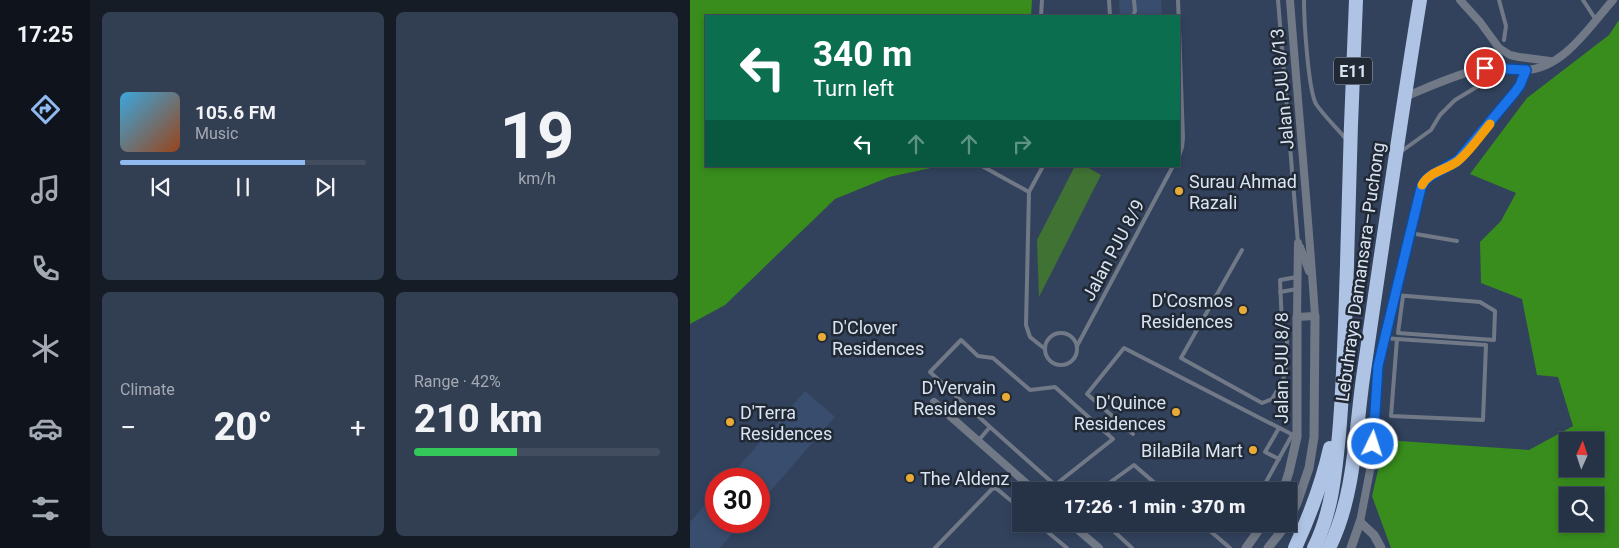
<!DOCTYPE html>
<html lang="en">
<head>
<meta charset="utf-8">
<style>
  body { margin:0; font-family:Roboto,sans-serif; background:#323e51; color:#f1f3f6; height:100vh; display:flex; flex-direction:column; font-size:19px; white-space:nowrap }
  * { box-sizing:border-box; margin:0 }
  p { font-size:16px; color:#a4aab3 }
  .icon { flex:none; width:28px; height:28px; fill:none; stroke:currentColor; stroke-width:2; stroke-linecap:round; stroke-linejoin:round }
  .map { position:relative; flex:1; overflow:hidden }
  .details { display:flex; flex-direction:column; gap:12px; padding:12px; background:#151c26; width:600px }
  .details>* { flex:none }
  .hud { position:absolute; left:15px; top:15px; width:475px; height:152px; border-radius:0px; box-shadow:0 2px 8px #0003,0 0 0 1px #424d5f; background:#0b6e4f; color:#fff; overflow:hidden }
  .needle { width:32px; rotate:3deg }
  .buttons { position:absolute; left:869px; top:432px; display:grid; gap:10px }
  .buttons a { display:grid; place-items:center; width:45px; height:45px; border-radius:0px; background:#263246; box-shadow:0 2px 8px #0003,0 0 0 1px #424d5f; font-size:25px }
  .speed { position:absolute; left:15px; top:468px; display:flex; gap:10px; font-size:25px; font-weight:700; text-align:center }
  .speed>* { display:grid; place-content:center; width:65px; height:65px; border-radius:50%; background:#263246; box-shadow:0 2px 8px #0003,0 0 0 1px #424d5f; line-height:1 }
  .speed .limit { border:8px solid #d22; background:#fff; color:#111 }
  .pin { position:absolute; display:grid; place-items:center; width:42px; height:42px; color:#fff; margin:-21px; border:2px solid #fff; border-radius:50%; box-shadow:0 1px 5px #0007 }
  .me { position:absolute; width:55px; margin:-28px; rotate:4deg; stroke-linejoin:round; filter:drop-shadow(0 0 4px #0008) }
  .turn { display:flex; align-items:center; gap:18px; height:105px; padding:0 25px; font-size:22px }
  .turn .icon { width:65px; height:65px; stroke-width:2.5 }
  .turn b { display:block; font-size:35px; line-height:42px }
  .lanes { display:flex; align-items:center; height:48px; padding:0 25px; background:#0003; justify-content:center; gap:25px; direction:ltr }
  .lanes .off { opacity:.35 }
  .big { font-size:38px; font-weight:800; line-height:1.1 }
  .details .card { flex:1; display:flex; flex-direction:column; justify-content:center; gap:8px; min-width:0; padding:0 18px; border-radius:8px; background:#323e51 }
  .details .dial { align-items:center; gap:0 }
  .dial b { font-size:65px; line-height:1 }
  .song { display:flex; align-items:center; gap:15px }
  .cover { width:60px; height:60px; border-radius:8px; background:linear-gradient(135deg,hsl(200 70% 55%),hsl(20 70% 35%)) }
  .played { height:5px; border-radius:2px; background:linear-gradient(90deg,#90b9f0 75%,#424d5f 75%) }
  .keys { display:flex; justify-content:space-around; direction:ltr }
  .heat { display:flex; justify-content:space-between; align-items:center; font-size:28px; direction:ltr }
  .charge { height:8px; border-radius:4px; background:linear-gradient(90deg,#34c759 42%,#424d5f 0) }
  .details .tiles { flex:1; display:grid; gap:12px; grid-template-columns:repeat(2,1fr) }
  .trip { position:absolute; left:322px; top:482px; width:285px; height:50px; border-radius:0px; background:#263246; box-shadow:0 2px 8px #0003,0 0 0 1px #424d5f; font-weight:800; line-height:50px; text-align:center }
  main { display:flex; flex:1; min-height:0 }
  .tab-bar { display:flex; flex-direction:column; width:90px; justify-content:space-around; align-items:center; background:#0f141c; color:#a4aab3 }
  .tab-bar .icon { width:35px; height:35px }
  .tab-bar .current { color:#90b9f0 }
  .tab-bar b { font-size:22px; color:#f1f3f6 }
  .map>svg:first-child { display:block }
  .built { fill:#394d6e }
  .green { fill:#407333 }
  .forest { fill:#388d1c; fill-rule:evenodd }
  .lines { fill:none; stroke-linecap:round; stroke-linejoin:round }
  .service { stroke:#717987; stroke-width:4 }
  .minor { stroke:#717987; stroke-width:8 }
  .tertiary { stroke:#717987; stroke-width:9 }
  .motorway { stroke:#afc4e4; stroke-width:14 }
  .route-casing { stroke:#114b97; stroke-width:12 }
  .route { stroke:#1a73e8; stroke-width:9 }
  .slow { stroke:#f59e0b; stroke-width:9 }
  .poi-dot { fill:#e8ab37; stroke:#212935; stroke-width:2 }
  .labels { text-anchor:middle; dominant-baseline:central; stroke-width:5; stroke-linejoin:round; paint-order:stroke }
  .shield { fill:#212935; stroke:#a1abba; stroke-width:1 }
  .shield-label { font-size:16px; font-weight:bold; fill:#d8e3f3 }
  .street-label { font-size:18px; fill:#d8e3f3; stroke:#212935 }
  .poi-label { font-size:18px; fill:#d8e3f3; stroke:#212935; text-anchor:start }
</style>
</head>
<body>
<main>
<nav class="tab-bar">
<b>17:25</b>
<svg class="icon current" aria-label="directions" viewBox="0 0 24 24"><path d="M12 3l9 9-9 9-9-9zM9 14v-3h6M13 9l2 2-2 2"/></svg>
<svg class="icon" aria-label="music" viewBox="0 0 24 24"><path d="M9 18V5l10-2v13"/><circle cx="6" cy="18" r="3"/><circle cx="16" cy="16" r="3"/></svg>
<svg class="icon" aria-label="phone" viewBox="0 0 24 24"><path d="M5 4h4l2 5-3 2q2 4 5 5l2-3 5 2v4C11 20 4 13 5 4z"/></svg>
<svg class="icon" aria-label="climate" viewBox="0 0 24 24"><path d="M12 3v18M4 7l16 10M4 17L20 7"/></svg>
<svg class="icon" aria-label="car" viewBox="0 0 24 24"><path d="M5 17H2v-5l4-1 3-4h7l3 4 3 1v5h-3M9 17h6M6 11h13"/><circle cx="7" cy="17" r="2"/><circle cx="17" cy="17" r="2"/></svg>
<svg class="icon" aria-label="filters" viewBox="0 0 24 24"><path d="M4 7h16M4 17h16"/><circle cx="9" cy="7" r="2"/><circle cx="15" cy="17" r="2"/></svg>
</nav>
<section class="details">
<div class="tiles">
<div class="card">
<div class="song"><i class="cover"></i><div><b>105.6 FM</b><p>Music</p></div></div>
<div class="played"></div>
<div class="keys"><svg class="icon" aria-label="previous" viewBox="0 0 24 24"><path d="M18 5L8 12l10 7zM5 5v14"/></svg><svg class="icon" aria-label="pause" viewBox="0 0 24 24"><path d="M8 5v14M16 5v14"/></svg><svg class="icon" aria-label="next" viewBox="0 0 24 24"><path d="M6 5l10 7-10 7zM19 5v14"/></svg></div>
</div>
<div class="card dial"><b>19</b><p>km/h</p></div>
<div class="card"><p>Climate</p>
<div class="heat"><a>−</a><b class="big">20°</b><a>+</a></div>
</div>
<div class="card"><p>Range · 42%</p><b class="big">210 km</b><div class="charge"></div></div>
</div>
</section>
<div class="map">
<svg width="929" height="548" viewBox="0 0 929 548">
  <rect width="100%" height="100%" fill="#32425d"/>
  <!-- built -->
  <g class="built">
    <path d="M429,0H471L472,16H430Z"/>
    <path d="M115,391L145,417L69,504V479H38Z"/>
    <path d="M26,492V521H53L30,548H0V522Z"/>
  </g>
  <!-- green -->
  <path class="green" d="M385,166H395L411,175L349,297L347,240Z"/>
  <!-- forest -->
  <g class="forest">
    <path d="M0,0H342L341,16H16V166H250L199,177L145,199L35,305L0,324Z"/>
    <path d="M929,20V548H701L682,496L695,440L839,450L883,426L868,377L847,375L832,299L791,283L790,242L811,221L826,193L780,174L837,98L919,35ZM878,441H905V469H878ZM878,496H905V524H878Z"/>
  </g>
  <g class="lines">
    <!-- service -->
    <g class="service">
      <path d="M419,0L420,16"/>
      <path d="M488,0L493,138L492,147L489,156"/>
      <path d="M588,0L608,243"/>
      <path d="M614,0C614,19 618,89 626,104C634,116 647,128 656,139"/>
      <path d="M809,0L816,26L814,40"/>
      <path d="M893,0L906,20"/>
      <path d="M351,16L352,0"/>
      <path d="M443,16L445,11L444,0"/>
      <path d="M709,153L741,130L750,115L765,100L795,82L802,75"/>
      <path d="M292,166L339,192"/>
      <path d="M353,166L339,192L336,325L340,337L355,349"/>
      <path d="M720,233L767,241"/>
      <path d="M552,250L491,358L572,403L582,399L593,381L596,366L597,338L592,326L590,280L607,277"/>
      <path d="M590,292L607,289"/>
      <path d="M705,295L790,302L805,311L804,340L708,333L713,296"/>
      <circle cx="371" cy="349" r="16"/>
      <path d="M694,338L707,339L796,345L793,420L701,416L707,339"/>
      <path d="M387,346L483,166"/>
      <path d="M589,428L575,452L589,459"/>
      <path d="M443,434L397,394L434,348L607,437"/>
      <path d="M288,441L300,427L240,372L271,340L288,356L303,358L340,390L365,387L423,439L365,485L300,427"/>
      <path d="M408,491L444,465L474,491"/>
      <path d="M571,491L602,435"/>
      <path d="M324,503L331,495"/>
      <path d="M348,524L377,548"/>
      <path d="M416,524L442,548"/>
      <path d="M512,524L540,548"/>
      <path d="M556,524L566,532"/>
      <path d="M245,548L303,488L307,489L331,509"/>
    </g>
    <!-- minor -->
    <g class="minor">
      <path d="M600,0C608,105 618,210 625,316L607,317L608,243"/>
      <path d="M770,0L790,22L809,48L820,55L829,57L860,61"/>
      <path d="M714,97C737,88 762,76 786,70C803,66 819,71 836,70C874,68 900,26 923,0"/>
      <path d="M610,247L619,271"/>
      <path d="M244,402L345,491"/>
      <path d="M670,522L682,460L688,365L731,188L739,177L768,161L825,92L830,85L835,70"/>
      <path d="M381,524L409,548"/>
    </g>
    <!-- tertiary -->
    <g class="tertiary">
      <path d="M593,491L599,472L607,437V317"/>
      <path d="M599,520L607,503L619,468L624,437L625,316"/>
      <path d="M556,548L573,524"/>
      <path d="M578,548L597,524"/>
      <path d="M661,548L670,522L684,535L691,548"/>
    </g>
    <!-- motorway -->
    <g class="motorway">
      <path d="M605,548C620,515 632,484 640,448"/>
      <path d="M624,548C642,512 645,474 649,435C654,378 655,321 657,265C659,176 662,88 666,0"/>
      <path d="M639,548C666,494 665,429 674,371C692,247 710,123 730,0"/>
    </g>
  </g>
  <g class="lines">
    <defs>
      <path id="route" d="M683,444L688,366L731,188L734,182L739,177L768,160L825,92L830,85L836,70L795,68"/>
    </defs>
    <!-- route casing -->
    <use href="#route" class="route-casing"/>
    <!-- route -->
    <use href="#route" class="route"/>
    <!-- slow -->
    <path class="slow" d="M732,185C739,171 757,170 768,161C780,151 790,136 800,124"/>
  </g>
  <!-- markers -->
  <g class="poi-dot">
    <circle cx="489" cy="191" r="5"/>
    <circle cx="553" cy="310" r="5"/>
    <circle cx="132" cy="337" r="5"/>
    <circle cx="316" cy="397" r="5"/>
    <circle cx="486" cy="412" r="5"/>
    <circle cx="40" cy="422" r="5"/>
    <circle cx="563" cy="450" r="5"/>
    <circle cx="220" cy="478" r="5"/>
  </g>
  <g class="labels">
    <!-- shield labels -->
    <rect class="shield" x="644" y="57.5" width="38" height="27" rx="4"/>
    <g class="shield-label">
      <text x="663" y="71">E11</text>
    </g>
    <!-- street labels -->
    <g class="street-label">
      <text transform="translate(592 89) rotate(-95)">Jalan PJU 8/13</text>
      <text transform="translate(423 250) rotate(-62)">Jalan PJU 8/9</text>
      <text transform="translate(670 272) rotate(-82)">Lebuhraya Damansara–Puchong</text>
      <text transform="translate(591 368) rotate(-90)">Jalan PJU 8/8</text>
    </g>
    <!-- poi labels -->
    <g class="poi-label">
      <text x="499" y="181">Surau Ahmad<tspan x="499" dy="21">Razali</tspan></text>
      <text x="543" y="300" text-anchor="end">D'Cosmos<tspan x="543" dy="21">Residences</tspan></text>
      <text x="142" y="327">D'Clover<tspan x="142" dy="21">Residences</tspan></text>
      <text x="306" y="387" text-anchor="end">D'Vervain<tspan x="306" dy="21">Residenes</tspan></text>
      <text x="476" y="402" text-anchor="end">D'Quince<tspan x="476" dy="21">Residences</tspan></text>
      <text x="50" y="412">D'Terra<tspan x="50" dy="21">Residences</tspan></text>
      <text x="553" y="450" text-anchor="end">BilaBila Mart</text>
      <text x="230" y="478">The Aldenz</text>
    </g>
  </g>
</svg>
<div class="buttons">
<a><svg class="needle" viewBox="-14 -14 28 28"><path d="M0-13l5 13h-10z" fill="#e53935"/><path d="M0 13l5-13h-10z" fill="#a4aab3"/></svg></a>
<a><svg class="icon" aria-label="search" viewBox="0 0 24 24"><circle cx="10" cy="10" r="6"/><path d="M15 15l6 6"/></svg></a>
</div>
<div class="speed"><div class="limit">30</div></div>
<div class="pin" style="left:795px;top:68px;background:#d93025"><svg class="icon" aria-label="arrive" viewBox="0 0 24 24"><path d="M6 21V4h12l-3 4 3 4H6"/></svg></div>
<svg class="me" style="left:683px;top:444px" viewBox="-20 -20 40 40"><circle r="17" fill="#1a73e8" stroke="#fff" stroke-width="3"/><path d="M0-11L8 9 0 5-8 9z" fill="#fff"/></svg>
<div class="trip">17:26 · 1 min · 370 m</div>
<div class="hud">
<div class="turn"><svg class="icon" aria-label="left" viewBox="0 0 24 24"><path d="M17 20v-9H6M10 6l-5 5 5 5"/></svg><div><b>340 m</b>Turn left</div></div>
<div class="lanes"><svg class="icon" aria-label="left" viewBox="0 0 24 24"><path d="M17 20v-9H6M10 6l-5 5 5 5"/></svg><svg class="icon off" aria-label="ahead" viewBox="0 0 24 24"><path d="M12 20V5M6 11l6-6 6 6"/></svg><svg class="icon off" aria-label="ahead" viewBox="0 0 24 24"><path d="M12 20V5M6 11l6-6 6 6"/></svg><svg class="icon off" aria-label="right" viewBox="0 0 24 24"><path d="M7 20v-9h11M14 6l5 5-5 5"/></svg></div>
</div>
</div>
</main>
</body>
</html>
